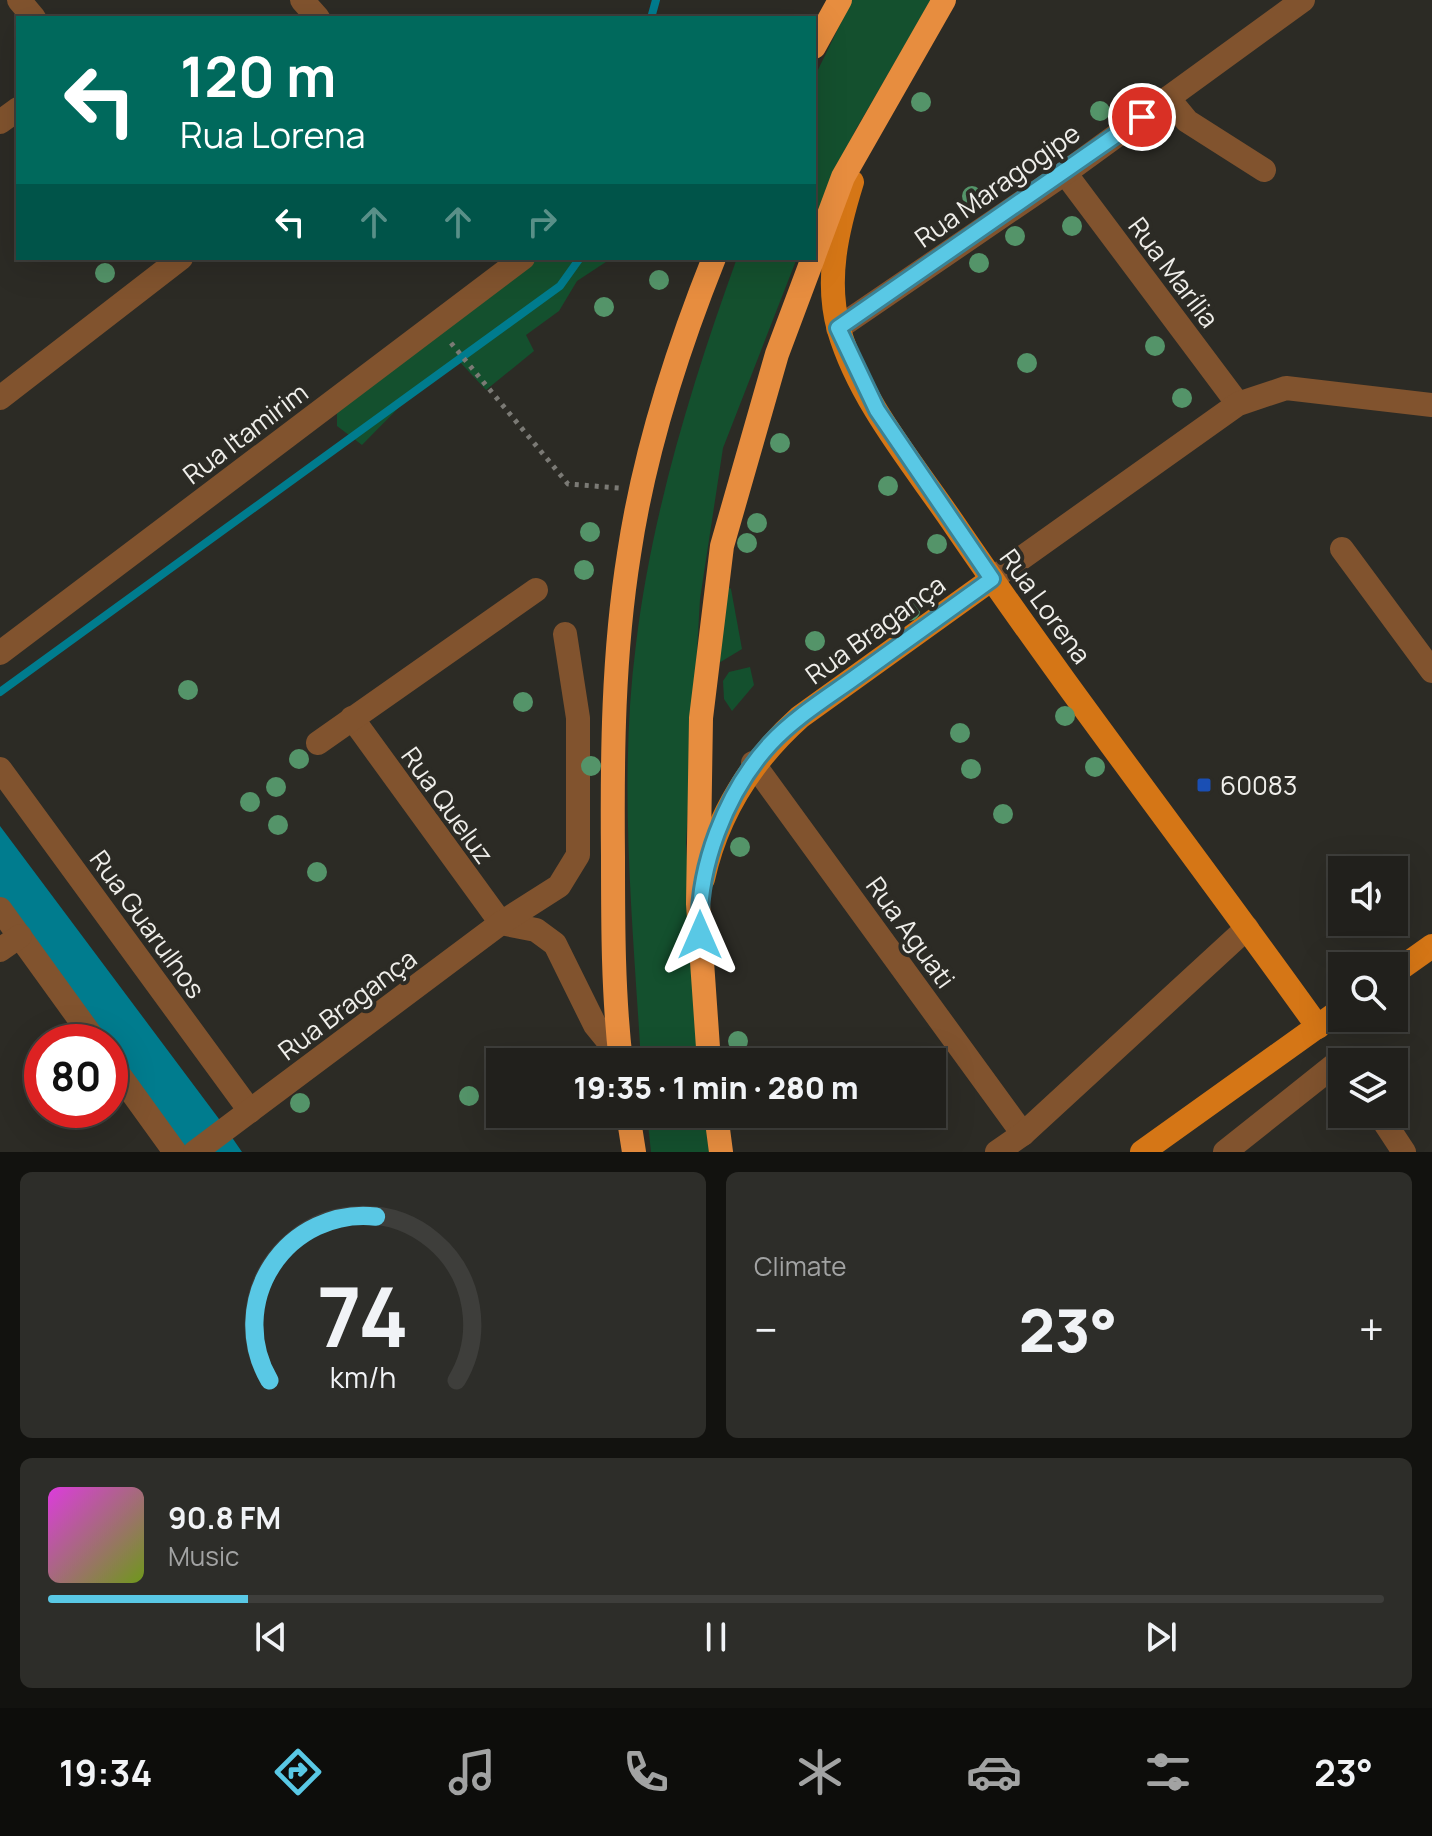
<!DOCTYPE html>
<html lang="en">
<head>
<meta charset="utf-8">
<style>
  body { margin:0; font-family:Manrope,sans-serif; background:#2d2d29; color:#f1f3f6; height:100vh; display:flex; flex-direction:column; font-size:30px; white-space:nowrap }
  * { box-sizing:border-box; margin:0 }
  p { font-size:26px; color:#a2a3a3 }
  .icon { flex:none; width:44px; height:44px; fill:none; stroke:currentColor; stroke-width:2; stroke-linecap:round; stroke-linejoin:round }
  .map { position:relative; height:1152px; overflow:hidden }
  .side { display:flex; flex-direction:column; gap:20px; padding:20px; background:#12120f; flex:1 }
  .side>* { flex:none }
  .banner { position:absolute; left:16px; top:16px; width:800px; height:244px; border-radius:0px; box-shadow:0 8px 32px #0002,0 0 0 2px #3e3e3b; background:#00695c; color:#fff; overflow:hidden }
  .tools { position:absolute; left:1328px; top:856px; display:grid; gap:16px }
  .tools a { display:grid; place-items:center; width:80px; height:80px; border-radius:0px; background:#21201c; box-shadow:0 8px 32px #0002,0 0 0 2px #3e3e3b; font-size:40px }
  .speed { position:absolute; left:24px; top:1024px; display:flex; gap:16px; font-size:40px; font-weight:700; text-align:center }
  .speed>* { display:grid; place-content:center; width:104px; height:104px; border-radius:50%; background:#21201c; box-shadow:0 8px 32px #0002,0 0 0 2px #3e3e3b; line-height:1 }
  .speed .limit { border:12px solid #d22; background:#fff; color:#111 }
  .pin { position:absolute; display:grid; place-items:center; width:68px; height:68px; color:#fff; margin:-34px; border:4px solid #fff; border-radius:50%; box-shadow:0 2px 8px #0007 }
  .me { position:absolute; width:88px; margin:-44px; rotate:0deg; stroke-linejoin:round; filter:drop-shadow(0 0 6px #0008) }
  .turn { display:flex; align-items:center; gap:28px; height:168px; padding:0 32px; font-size:36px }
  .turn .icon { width:104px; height:104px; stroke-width:2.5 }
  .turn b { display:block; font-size:56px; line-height:68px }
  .lanes { display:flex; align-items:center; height:76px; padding:0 32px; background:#0003; justify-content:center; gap:40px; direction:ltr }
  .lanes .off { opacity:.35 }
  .big { font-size:60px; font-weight:800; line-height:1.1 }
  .side .tile { flex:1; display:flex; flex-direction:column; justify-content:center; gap:12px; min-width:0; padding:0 28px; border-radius:12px; background:#2d2d29 }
  .side .dial { align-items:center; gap:0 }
  .dial svg { height:208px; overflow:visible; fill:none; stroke:#3e3e3b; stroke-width:7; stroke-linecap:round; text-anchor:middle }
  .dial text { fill:#f1f3f6; stroke:none }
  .song { display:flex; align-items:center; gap:24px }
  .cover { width:96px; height:96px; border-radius:12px; background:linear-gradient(135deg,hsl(300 70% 55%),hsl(80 70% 35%)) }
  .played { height:8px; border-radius:4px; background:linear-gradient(90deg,#59c8e5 15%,#3e3e3b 15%) }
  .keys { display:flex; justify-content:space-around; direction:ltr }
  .heat { display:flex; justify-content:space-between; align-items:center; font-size:44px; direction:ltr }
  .side .tiles { flex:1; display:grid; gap:20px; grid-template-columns:1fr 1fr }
  .tile:last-child { grid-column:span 2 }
  .trip { position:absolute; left:486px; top:1048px; width:460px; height:80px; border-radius:0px; background:#21201c; box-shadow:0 8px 32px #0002,0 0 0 2px #3e3e3b; font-weight:800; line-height:80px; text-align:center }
  .tab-bar { display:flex; height:128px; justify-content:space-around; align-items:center; background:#0d0d0b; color:#a2a3a3 }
  .tab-bar .icon { width:56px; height:56px }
  .tab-bar .selected { color:#59c8e5 }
  .tab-bar b { font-size:36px; color:#f1f3f6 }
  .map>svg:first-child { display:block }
  .green { fill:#14502e }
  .water { fill:#007c8e }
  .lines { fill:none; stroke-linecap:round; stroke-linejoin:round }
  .stream { stroke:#007c8e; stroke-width:8 }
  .path { stroke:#7b7a75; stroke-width:5; stroke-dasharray:4 6; stroke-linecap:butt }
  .minor { stroke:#81532e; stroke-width:24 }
  .major { stroke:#d57616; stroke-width:24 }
  .highway { stroke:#e78d3f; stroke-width:24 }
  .tree { fill:#549469 }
  .route-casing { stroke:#3a8295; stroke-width:20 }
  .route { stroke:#59c8e5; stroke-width:14 }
  .transit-dot { fill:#1a4fb4; stroke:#2c2b25; stroke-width:3 }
  .labels { text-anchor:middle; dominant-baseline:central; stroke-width:8; stroke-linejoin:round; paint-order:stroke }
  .street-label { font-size:26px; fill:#efeeea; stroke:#2c2b25 }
  .poi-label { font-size:26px; fill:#efeeea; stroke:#2c2b25; text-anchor:start }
</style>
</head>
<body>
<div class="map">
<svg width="1432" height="1152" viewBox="0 0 1432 1152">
  <rect width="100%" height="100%" fill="#2c2b25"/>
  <!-- green -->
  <g class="green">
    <path d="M852,0H931L855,131L814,220V78Z"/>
    <path d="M504,258H612L577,281L559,311L526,335L534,351L486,390L458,360L421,385L362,445L337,426V393Z"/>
    <path d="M737,258H797L723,448L700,599L686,843L700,1062H641C633,924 618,782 636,644C652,512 692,383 737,258Z"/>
    <path d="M725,584L731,589L742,649L714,666Z"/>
    <path d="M750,667L754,685L732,711L724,699L723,681L729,672Z"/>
    <path d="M647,1114H705L709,1152H651Z"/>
  </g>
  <!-- water -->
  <path class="water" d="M0,826L222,1123L242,1152H186L110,1049V1042H105L0,899Z"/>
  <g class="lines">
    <!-- stream -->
    <g class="stream">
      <path d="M651,18L656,0"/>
      <path d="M0,692L560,286L580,258"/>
    </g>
    <!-- path -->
    <path class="path" d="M451,343L568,484L619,488"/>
    <!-- minor -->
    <g class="minor">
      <path d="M19,0L34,18"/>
      <path d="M302,0L318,18"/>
      <path d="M1168,98L1187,121L1264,170"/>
      <path d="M0,122L18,109"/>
      <path d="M1065,173L1238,404"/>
      <path d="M838,328L1065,173L1303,0"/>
      <path d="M0,398L181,258"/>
      <path d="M1342,549L1432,671"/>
      <path d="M992,579L1238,404L1286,388L1432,405"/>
      <path d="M0,653L523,258"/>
      <path d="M352,718L501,923"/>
      <path d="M318,743L536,590"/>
      <path d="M753,763L1023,1134"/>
      <path d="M0,769L250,1111"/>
      <path d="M0,909L96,1042"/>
      <path d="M501,923L536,930L555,944L595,1025L621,1057"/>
      <path d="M0,950L20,936"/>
      <path d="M110,1062L175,1152"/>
      <path d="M1379,1114L1404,1152"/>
      <path d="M195,1152L501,923L559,886L578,855V718L565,634"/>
      <path d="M997,1152L1023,1134L1247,928"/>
      <path d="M1225,1152L1342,1059"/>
    </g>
    <!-- major -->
    <g class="major">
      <path d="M852,182C837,230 825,280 839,330C860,402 915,466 956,527C1072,697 1198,859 1318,1027"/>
      <path d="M703,879C717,815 752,760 800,717L992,579"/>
      <path d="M1394,973L1432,946"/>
      <path d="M1142,1152L1342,1009"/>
    </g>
    <!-- highway -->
    <g class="highway">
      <path d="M814,47L840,0"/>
      <path d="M814,255L843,177L944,0"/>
      <path d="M621,1062C613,994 613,925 613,856C612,756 613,654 629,554C644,453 676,353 714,258"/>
      <path d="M709,1062L698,904L701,718L722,546L777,354L813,258"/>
      <path d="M628,1114L634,1152"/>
      <path d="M716,1114L721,1152"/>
    </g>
  </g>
  <!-- trees -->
  <g class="tree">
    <circle cx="921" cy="102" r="10"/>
    <circle cx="1100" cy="111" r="10"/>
    <circle cx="972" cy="196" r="10"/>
    <circle cx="1072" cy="226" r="10"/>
    <circle cx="1015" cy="236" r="10"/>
    <circle cx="979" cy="263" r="10"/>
    <circle cx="105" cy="273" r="10"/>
    <circle cx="659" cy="280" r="10"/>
    <circle cx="604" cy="307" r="10"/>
    <circle cx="1155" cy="346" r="10"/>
    <circle cx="1027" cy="363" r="10"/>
    <circle cx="1182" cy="398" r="10"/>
    <circle cx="780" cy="443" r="10"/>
    <circle cx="888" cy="486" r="10"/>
    <circle cx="757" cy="523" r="10"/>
    <circle cx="590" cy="532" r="10"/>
    <circle cx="747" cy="543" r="10"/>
    <circle cx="937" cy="544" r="10"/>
    <circle cx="584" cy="570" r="10"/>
    <circle cx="910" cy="611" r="10"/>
    <circle cx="815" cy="641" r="10"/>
    <circle cx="188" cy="690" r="10"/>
    <circle cx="523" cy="702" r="10"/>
    <circle cx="1065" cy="716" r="10"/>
    <circle cx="960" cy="733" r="10"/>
    <circle cx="299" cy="759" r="10"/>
    <circle cx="591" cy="766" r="10"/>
    <circle cx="1095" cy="767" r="10"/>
    <circle cx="971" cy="769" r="10"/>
    <circle cx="276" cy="787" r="10"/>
    <circle cx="250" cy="802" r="10"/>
    <circle cx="1003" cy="814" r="10"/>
    <circle cx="278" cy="825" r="10"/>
    <circle cx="740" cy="847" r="10"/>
    <circle cx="317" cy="872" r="10"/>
    <circle cx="738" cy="1041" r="10"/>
    <circle cx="469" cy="1096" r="10"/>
    <circle cx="300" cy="1103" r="10"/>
  </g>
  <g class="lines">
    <defs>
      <path id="route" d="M700,935C696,869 726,792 770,744C795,717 828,697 857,676C902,644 947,611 992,579L877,410L838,328L1142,117"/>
    </defs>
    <!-- route casing -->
    <use href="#route" class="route-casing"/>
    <!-- route -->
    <use href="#route" class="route"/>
  </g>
  <!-- markers -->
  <rect class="transit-dot" x="1196" y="777" width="16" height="16" rx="4"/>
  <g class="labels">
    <!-- street labels -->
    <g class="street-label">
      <text transform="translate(997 185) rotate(-35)">Rua Maragogipe</text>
      <text transform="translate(1174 272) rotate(53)">Rua Marília</text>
      <text transform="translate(245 433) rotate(-37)">Rua Itamirim</text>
      <text transform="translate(1046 606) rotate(54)">Rua Lorena</text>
      <text transform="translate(875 629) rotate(-36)">Rua Bragança</text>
      <text transform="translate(448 805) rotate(54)">Rua Queluz</text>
      <text transform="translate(148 924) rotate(54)">Rua Guarulhos</text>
      <text transform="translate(911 932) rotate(54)">Rua Aguati</text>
      <text transform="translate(347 1004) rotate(-37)">Rua Bragança</text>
    </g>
    <!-- poi labels -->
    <g class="poi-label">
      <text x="1220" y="785">60083</text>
    </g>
  </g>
</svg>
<div class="tools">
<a><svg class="icon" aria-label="sound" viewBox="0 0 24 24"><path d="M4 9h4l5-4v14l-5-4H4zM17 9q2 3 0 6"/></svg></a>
<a><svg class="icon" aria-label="search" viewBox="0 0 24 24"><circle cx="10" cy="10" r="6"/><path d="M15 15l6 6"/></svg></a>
<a><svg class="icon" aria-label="layers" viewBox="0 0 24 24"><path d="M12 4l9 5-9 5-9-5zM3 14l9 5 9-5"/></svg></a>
</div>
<div class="speed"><div class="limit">80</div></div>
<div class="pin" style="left:1142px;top:117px;background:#d93025"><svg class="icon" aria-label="arrive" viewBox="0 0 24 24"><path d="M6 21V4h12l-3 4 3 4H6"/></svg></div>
<svg class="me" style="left:700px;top:935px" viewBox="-20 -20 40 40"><path d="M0-17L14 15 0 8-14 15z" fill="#59c8e5" stroke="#fff" stroke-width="4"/></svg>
<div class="trip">19:35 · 1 min · 280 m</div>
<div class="banner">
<div class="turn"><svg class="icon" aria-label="left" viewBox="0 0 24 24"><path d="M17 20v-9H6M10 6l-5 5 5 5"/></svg><div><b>120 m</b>Rua Lorena</div></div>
<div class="lanes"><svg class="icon" aria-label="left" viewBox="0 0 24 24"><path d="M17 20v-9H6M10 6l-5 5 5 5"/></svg><svg class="icon off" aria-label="ahead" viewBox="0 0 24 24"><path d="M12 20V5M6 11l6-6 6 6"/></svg><svg class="icon off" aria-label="ahead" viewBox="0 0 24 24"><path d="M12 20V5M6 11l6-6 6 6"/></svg><svg class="icon off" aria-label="right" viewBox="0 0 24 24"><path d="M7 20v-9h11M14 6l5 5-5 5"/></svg></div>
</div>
</div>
<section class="side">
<div class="tiles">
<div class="tile dial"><svg viewBox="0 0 100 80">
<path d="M14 69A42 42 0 1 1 86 69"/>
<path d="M14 69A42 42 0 0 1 55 6" stroke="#59c8e5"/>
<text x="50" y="56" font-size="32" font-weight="700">74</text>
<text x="50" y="72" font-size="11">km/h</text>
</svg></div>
<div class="tile"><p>Climate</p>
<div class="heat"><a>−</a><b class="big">23°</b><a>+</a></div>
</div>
<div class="tile">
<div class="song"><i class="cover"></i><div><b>90.8 FM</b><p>Music</p></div></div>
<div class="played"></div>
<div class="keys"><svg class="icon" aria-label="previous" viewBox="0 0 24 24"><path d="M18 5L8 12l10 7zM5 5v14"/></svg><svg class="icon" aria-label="pause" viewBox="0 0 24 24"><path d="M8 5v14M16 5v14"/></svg><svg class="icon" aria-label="next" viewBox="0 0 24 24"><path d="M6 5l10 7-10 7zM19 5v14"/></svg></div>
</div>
</div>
</section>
<nav class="tab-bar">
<b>19:34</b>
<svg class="icon selected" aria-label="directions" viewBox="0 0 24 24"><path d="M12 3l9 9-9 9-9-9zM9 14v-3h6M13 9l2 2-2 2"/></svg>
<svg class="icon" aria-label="music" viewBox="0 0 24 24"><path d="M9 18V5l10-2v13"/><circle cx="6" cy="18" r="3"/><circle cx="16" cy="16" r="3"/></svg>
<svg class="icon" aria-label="phone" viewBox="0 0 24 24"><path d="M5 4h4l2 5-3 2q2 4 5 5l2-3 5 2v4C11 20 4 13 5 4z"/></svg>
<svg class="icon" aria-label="climate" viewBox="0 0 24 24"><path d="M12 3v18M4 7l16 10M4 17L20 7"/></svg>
<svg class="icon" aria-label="car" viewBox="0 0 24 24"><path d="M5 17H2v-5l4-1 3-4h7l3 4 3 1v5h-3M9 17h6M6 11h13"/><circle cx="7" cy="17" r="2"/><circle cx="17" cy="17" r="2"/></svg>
<svg class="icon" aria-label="filters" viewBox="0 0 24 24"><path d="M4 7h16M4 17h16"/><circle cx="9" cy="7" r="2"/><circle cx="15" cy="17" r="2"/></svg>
<b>23°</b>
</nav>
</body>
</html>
